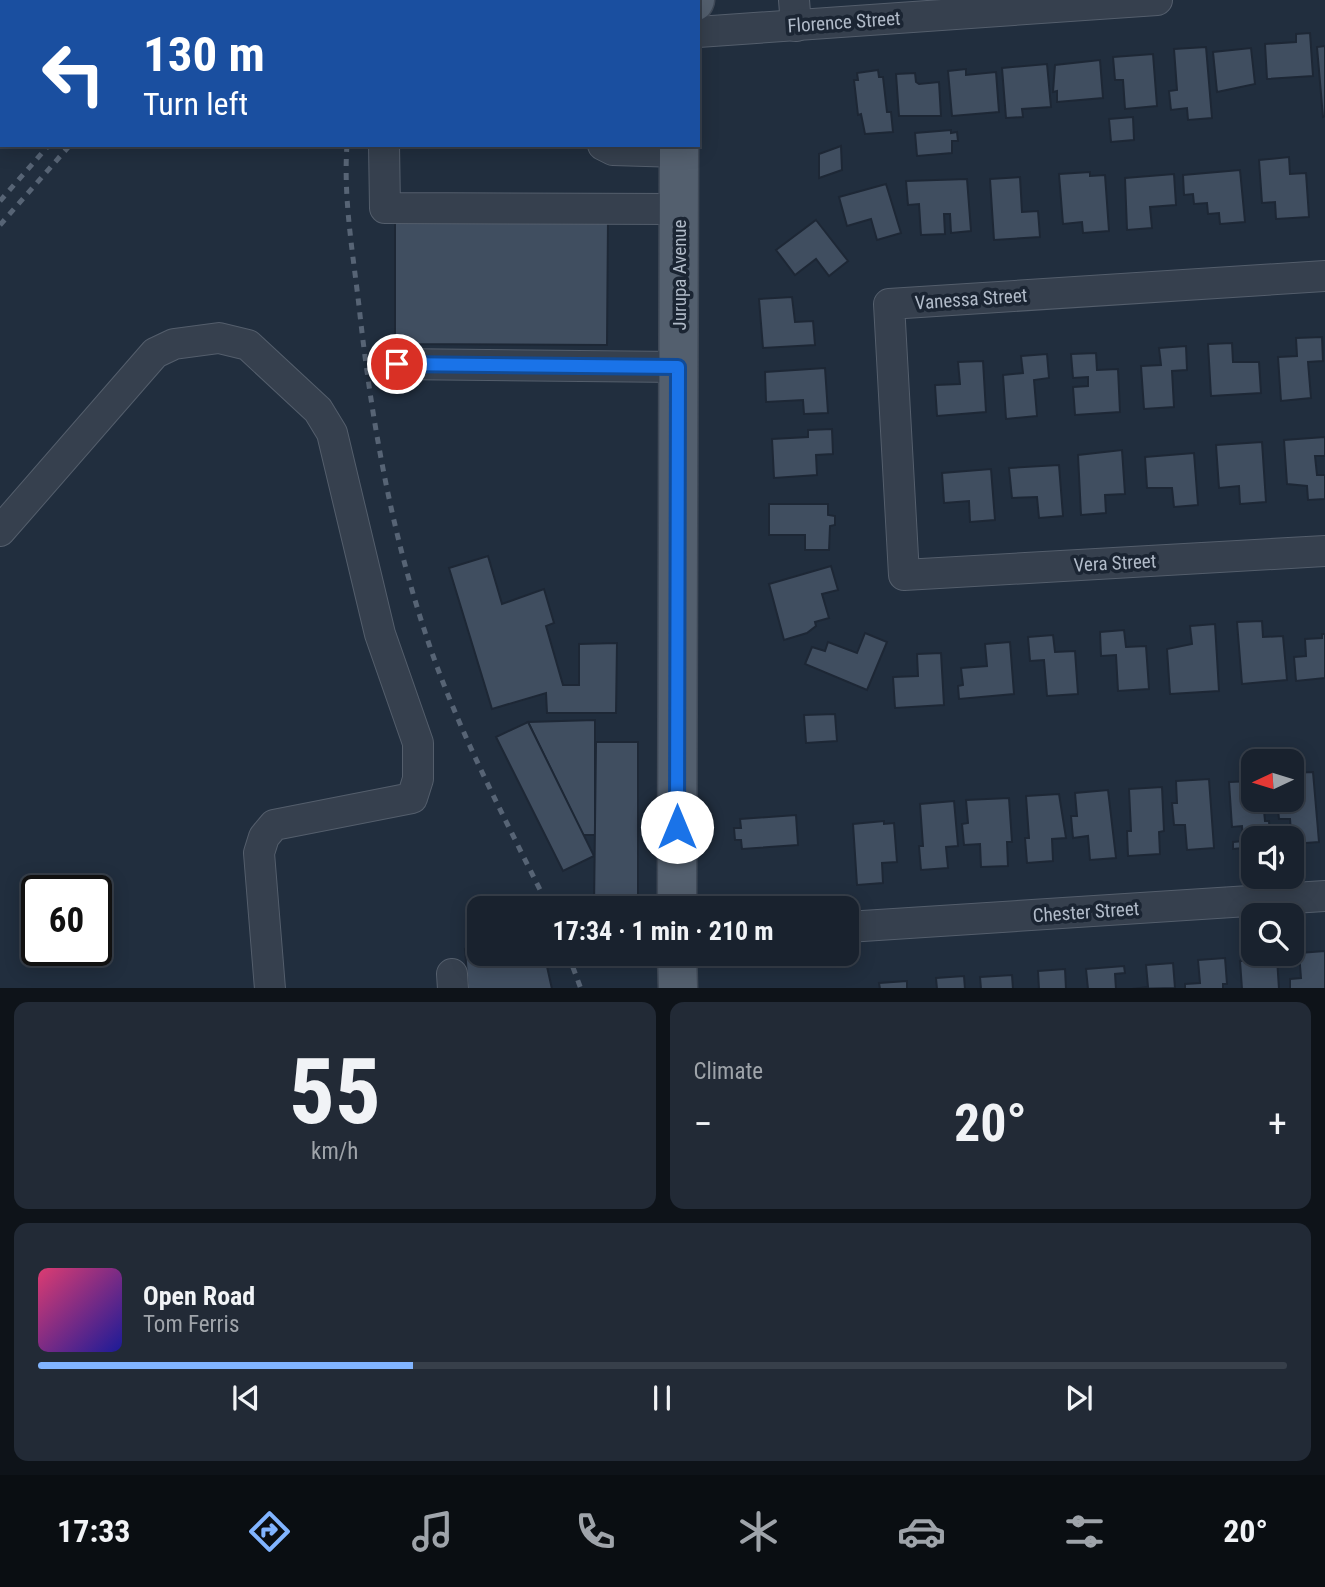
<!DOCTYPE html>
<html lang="en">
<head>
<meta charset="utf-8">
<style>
  body { margin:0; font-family:"Roboto Condensed",sans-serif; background:#222a36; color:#f1f3f6; height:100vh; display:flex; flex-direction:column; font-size:26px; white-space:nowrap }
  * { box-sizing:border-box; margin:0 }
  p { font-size:23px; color:#9fa4aa }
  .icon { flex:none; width:38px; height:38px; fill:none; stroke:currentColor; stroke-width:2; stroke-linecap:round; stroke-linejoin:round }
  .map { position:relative; height:988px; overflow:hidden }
  .drawer { display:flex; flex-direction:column; gap:14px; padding:14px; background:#0e1319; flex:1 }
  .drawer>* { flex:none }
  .guide { position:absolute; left:0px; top:0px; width:700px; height:147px; box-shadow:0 4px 18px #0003,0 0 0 2px #373f4a; background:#1a4fa0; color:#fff; overflow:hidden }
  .needle { width:46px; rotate:266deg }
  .controls { position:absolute; left:1241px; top:749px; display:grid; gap:14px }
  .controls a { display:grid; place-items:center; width:63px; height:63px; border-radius:14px; background:#19222e; box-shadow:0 4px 18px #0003,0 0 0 2px #373f4a; font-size:35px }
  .speed { position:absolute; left:21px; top:875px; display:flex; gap:14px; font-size:35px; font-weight:700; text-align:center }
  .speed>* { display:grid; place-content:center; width:91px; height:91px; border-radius:50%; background:#19222e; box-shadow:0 4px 18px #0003,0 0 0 2px #373f4a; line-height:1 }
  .speed .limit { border:4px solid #111; border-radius:10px; background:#fff; color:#111 }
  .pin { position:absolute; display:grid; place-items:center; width:60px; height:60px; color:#fff; margin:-30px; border:4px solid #fff; border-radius:50%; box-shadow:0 2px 7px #0007 }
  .me { position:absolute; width:77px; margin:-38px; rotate:0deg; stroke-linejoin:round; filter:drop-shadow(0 0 5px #0008) }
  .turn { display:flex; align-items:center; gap:24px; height:147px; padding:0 28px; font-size:32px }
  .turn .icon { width:91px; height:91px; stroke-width:2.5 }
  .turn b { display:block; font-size:49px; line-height:60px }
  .big { font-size:52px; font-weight:700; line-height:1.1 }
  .drawer .widget { flex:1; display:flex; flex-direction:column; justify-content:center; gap:10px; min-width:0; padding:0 24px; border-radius:14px; background:#222a36 }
  .drawer .dial { align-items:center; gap:0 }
  .dial b { font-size:91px; line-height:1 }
  .song { display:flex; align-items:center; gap:21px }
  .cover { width:84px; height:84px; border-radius:10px; background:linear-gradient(135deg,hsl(340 70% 55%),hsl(240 70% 35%)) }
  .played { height:7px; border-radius:4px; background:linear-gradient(90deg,#81b4ff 30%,#373f4a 30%) }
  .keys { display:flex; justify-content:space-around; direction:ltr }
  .heat { display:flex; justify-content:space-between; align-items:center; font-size:38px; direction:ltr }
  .drawer .tiles { flex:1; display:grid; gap:14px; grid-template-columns:1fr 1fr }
  .widget:last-child { grid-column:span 2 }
  .trip { position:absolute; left:467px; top:896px; width:392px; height:70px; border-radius:14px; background:#19222e; box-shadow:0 4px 18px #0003,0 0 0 2px #373f4a; font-weight:700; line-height:70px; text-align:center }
  .dock { display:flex; height:112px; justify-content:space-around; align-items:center; background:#0a0e12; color:#9fa4aa }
  .dock .icon { width:49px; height:49px }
  .dock .active { color:#81b4ff }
  .dock b { font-size:32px; color:#f1f3f6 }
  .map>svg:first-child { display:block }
  .green { fill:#233d3f }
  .building { fill:#404e60; stroke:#1d2735; stroke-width:2 }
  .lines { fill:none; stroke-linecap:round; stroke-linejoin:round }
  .minor-casing { stroke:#545e6c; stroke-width:32 }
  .major-casing { stroke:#3f4957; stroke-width:41 }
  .minor { stroke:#36404e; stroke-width:30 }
  .major { stroke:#535f6e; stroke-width:38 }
  .rail { stroke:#576475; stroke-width:5; stroke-dasharray:7 7; stroke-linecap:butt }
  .route-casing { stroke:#114b97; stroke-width:18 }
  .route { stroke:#1a73e8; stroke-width:12 }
  .labels { text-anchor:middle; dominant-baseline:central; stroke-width:7; stroke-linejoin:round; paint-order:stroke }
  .street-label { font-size:19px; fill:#b1bbc9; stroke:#1b2533 }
</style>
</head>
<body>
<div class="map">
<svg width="1325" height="989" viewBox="0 0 1325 989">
  <rect width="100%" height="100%" fill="#212e3e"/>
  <!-- green -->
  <path class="green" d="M0,0H121L2,2L0,139Z"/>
  <!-- building -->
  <g class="building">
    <path d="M425,0H608L425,2Z"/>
    <path d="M1310,33L1313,76L1267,79L1265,44L1296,42V34Z"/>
    <path d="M1325,46V116L1323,117L1317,47Z"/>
    <path d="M1206,47L1212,118L1188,120L1187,108L1171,110L1169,91L1177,90L1174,49Z"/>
    <path d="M1251,48L1255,84L1217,92L1213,52Z"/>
    <path d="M1153,54L1157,106L1125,109L1123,80H1115L1113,57Z"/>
    <path d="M1100,60L1103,98L1057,102V91L1053,92L1055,65Z"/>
    <path d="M1047,64L1051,107L1022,109L1023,117L1006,118L1002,68Z"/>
    <path d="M966,69V75L996,72L999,112L952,116L948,71Z"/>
    <path d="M878,70L879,77H883L887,112H891L893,132L865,134L861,114L858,115L854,80H858L857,73Z"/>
    <path d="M915,73L916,82L919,84L939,82L941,116H899L896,74Z"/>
    <path d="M1133,117L1134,140L1111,142L1109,119Z"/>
    <path d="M951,130V133L957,132L958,141H952V153L917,156L915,133Z"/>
    <path d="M841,146L842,170L819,178V154Z"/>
    <path d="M1289,157L1290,174L1306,173L1309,217L1276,219L1275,202L1262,203L1259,160Z"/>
    <path d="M1240,170L1245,222L1220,224L1219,213L1208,214L1207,203L1194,204L1193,194L1184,195L1183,175Z"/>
    <path d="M1090,172V176L1105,175L1109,231L1083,233L1082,222L1063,224L1059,174Z"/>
    <path d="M1174,174L1176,205L1150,207L1152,228L1127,230L1125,178Z"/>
    <path d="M1020,177L1022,212L1038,211L1040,237L994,240L990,179Z"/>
    <path d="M967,179L971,231L951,233L950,214H944L945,234L921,235L919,204L908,205L906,181Z"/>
    <path d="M886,184L901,233L877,240L871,219L847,226L839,197Z"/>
    <path d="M395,217L608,219L607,345L395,344Z"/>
    <path d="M816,220L848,261L829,276L816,259L795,275L776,250Z"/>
    <path d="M792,297L795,322L813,321L815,345L763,348L759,299Z"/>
    <path d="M1322,337L1323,361L1308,362L1311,398L1281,401L1278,357L1297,356L1296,338Z"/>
    <path d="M1232,343L1233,362H1259L1261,393L1211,396L1208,344Z"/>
    <path d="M1186,346L1187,370L1172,371L1174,407L1144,409L1141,366L1161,365L1159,348Z"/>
    <path d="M1096,353L1097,370L1118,369L1120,412L1075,415L1073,387L1088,386V377L1073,378L1071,354Z"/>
    <path d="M1047,354L1049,378L1034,380L1037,416L1006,419L1003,375L1023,373L1021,356Z"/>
    <path d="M983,361L986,412L937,416L935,385L960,384L958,362Z"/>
    <path d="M825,368L828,413L804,414L803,400L766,402L765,372Z"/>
    <path d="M832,429L833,454L816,455L817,475L774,478L772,439L808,437V430Z"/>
    <path d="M1325,437V456H1315L1317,475H1325V499L1308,500L1307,486L1287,484L1284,440Z"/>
    <path d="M1262,442L1266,502L1240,504L1239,486L1219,488L1216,445Z"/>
    <path d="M1122,450L1125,494L1105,495L1106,513L1081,515L1078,455Z"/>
    <path d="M1194,453L1198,505L1174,507L1172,488H1147L1145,457Z"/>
    <path d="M1059,465L1063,516L1039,518L1037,497L1012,498L1009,468Z"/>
    <path d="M991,469L995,520L970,522L969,501L944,503L942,473Z"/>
    <path d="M769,504H828V515L835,516V525L830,526L829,550H805V535H769Z"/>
    <path d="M488,556L502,604L544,589L554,623L546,626L563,685H579V644L617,643L616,713H547L546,693L492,709L449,568Z"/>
    <path d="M831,566L838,590L822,594L829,618L815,622L816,626L807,633L784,640L769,584Z"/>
    <path d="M1262,621L1263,637L1283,636L1287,680L1242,684L1237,622Z"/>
    <path d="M1215,624L1219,691L1170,694L1167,649L1192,644L1190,626Z"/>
    <path d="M1124,630L1126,647L1146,646L1149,689L1118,691L1116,655L1101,656L1100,632Z"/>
    <path d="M865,633L887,642L867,690L805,664L812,647L825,651L828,642L857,653Z"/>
    <path d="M1322,634H1325V678L1296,681L1294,657L1306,656L1305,639L1322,638Z"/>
    <path d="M1053,635L1055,652L1075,651L1078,694L1047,696L1044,660L1030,661L1028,637Z"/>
    <path d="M1010,642L1014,694L959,699L958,686L963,685L961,668L987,666L985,644Z"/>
    <path d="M941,653L944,705L895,708L893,677L918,676L917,654Z"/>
    <path d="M835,714L837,741L806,743L804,715Z"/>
    <path d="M595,720V835H583L528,722Z"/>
    <path d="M528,722L594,856L563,871L496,737Z"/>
    <path d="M596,742H638V908H594Z"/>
    <path d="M1313,772L1319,842L1292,844L1290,819H1279L1277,800H1292V773Z"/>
    <path d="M1209,779L1214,848L1187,850L1185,825H1174L1172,803H1177L1176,781Z"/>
    <path d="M1253,781V800H1263L1265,821H1269L1270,838H1253V847L1233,849V842L1243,841L1242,826L1232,827L1229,782Z"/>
    <path d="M1162,787L1164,831L1159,832L1160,854L1128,856L1127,831H1131L1129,789Z"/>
    <path d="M1108,790L1116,858L1090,860L1088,836L1073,838L1071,816H1077L1075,793Z"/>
    <path d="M1059,794L1066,838L1052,839L1053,861L1027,863L1025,838H1029L1026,796Z"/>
    <path d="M1009,798L1012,842H1007L1008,866L981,867L980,844L964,845L962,824L968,823L966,800Z"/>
    <path d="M954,801L958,846L946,847L948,868L921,870L919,846H923L920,804Z"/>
    <path d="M796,815L798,845L742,849L741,840H735L734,828H741L740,819Z"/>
    <path d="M884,821V824L894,823L897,862L882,863L883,883L857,885L853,824Z"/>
    <path d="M480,942V954H539L540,962H546L552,989H468L465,949L476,948Z"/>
    <path d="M1325,951V989H1290V979L1301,978L1299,953Z"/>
    <path d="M1225,958L1227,984H1223V989H1185V984L1200,983L1198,960Z"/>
    <path d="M1277,958L1279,989H1242L1240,961Z"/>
    <path d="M1173,963L1175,988L1132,989L1148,987L1146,965Z"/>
    <path d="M1124,966L1125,973L1115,974L1116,989H1088L1086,969Z"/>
    <path d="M1065,969L1066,989H1039L1038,971Z"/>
    <path d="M1012,975L1013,989H981L980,977Z"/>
    <path d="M964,976L965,989H937L936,978Z"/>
    <path d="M907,981V989H880L879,983Z"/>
  </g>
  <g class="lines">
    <defs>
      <g id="minor">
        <path d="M794,0L796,26"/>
        <path d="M23,2L24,0"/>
        <path d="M698,32L1157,0"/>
        <path d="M0,71L2,67"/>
        <path d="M384,145L385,208L679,209"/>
        <path d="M603,145L613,150L679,152"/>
        <path d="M1325,276L889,304L904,575L1325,551"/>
        <path d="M397,364L678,367"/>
        <path d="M0,531L155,353L174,344L219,338L248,345L318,410L332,433L380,634L418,743V779L412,798L274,825L264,837L259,853L270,989"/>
        <path d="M847,927L1325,896"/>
        <path d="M452,974L453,989"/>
      </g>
      <g id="major">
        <path d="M666,0L667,2"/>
        <path d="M694,2L695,0"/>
        <path d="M677,908L679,145"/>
        <path d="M677,954L678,989"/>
      </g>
    </defs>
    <!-- minor casing -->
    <use href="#minor" class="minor-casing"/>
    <!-- major casing -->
    <use href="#major" class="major-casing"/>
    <!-- minor -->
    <use href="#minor" class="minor"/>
    <!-- major -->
    <use href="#major" class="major"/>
    <!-- rail -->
    <g class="rail">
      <path d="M174,2L175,0"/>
      <path d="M195,2L197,0"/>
      <path d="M363,2V0"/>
      <path d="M347,145C343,201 354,259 360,315C372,422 391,529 425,632C456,728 505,818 549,908"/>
      <path d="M0,201L49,145"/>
      <path d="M0,225L70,145"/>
      <path d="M568,954L581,989"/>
    </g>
  </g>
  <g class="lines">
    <defs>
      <path id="route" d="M397,364L678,367L677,827"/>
    </defs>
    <!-- route casing -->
    <use href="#route" class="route-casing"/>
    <!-- route -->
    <use href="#route" class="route"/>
  </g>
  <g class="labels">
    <!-- street labels -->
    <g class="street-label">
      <text transform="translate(844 22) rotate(-4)">Florence Street</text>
      <text transform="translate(679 275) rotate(-90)">Jurupa Avenue</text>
      <text transform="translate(971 299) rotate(-4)">Vanessa Street</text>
      <text transform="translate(1115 563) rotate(-3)">Vera Street</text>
      <text transform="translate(1086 912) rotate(-4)">Chester Street</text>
    </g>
  </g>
</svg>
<div class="controls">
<a><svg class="needle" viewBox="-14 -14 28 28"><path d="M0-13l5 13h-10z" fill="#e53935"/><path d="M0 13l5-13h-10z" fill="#9fa4aa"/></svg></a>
<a><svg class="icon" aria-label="sound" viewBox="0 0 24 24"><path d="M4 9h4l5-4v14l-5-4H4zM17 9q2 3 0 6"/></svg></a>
<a><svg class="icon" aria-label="search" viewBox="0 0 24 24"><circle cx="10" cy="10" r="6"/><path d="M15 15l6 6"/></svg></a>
</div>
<div class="speed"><div class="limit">60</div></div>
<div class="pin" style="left:397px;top:364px;background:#d93025"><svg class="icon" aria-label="arrive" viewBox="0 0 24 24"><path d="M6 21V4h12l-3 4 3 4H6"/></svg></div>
<svg class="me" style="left:677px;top:827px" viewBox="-20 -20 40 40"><circle r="19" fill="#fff"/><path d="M0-13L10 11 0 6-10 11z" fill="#1a73e8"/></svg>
<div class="trip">17:34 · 1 min · 210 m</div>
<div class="guide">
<div class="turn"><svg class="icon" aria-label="left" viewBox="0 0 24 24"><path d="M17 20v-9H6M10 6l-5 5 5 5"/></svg><div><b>130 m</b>Turn left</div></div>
</div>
</div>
<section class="drawer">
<div class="tiles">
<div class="widget dial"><b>55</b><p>km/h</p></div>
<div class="widget"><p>Climate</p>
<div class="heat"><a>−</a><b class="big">20°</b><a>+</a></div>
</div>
<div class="widget">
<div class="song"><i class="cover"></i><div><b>Open Road</b><p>Tom Ferris</p></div></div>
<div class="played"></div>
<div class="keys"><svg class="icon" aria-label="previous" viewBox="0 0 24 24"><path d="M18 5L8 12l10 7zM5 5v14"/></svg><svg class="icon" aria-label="pause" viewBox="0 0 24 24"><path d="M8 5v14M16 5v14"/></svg><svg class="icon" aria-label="next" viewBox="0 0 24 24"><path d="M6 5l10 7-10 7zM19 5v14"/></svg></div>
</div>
</div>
</section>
<nav class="dock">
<b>17:33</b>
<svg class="icon active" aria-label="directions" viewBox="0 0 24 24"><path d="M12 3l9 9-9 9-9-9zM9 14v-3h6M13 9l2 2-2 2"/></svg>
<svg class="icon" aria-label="music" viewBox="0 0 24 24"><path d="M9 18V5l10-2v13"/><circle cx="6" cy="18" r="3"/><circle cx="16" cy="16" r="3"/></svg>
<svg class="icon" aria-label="phone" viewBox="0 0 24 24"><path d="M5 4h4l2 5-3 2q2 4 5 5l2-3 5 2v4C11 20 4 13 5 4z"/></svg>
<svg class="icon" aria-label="climate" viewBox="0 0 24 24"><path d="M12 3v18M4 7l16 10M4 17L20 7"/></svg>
<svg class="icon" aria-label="car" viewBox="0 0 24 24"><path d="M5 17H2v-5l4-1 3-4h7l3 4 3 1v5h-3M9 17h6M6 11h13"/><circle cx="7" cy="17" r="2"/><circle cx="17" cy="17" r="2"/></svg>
<svg class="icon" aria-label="filters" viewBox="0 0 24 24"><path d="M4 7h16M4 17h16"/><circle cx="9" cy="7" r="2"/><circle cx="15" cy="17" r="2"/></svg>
<b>20°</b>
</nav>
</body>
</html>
